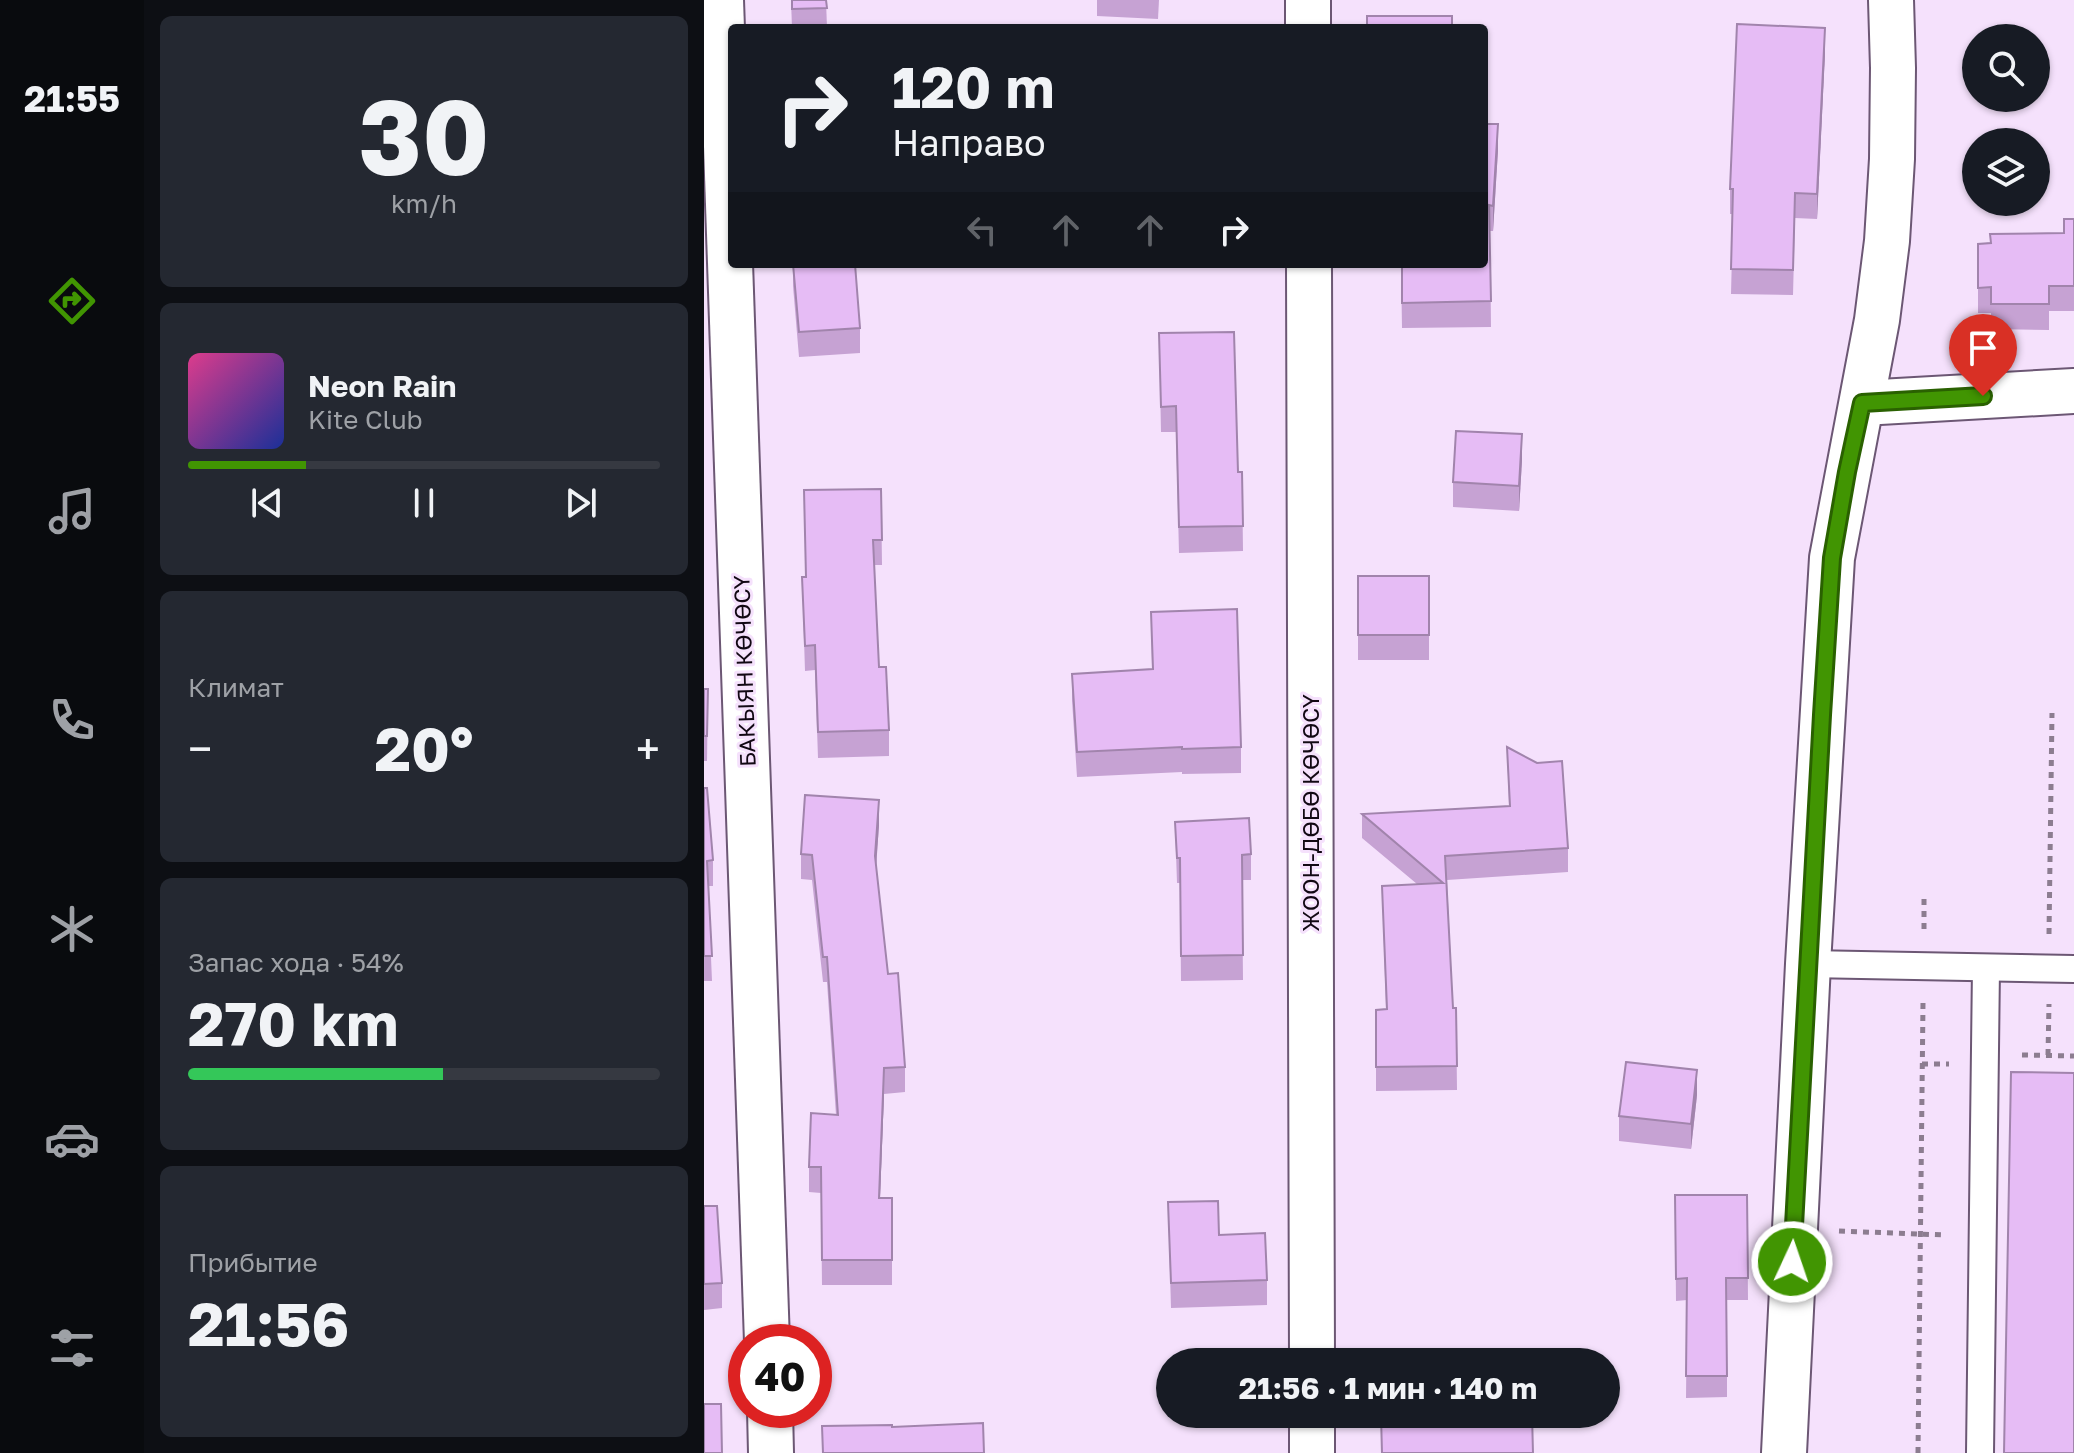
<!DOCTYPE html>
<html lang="ru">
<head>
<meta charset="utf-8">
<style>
  body { margin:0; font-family:"Golos Text",sans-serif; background:#242831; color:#f1f3f6; height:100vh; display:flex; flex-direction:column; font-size:30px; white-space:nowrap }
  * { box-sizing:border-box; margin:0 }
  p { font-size:26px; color:#9ea1a6 }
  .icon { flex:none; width:44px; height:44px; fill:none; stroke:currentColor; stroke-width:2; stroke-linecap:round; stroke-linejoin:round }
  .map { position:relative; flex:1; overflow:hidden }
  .panel { display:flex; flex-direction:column; gap:16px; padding:16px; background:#0d0f14; width:560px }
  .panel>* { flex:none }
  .hud { position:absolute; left:24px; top:24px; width:760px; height:244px; border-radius:8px; box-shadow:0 2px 6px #0004; background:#171b24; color:#f1f3f6; overflow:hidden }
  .fabs { position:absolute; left:1258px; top:24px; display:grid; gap:16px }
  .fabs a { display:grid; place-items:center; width:88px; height:88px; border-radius:50%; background:#171b24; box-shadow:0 2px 6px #0004; font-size:40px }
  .speed { position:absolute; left:24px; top:1324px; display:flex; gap:16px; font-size:40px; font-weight:700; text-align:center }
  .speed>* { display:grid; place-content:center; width:104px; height:104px; border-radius:50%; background:#171b24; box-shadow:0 2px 6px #0004; line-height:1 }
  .speed .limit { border:12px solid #d22; background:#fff; color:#111 }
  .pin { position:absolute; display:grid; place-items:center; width:68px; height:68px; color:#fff; margin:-82px -34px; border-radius:50% 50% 50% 0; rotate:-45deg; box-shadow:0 0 8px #0007 }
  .pin .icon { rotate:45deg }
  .me { position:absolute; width:88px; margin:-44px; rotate:3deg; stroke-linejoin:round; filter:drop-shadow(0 0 6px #0008) }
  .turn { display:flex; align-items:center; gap:28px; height:168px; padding:0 32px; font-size:36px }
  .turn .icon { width:104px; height:104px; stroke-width:2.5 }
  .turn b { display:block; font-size:56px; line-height:68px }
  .lanes { display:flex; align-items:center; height:76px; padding:0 32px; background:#0003; justify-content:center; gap:40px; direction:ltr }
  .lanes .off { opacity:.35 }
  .big { font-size:60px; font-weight:700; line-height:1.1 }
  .panel .widget { flex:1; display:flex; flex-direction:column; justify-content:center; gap:12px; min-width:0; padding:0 28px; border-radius:12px; background:#242831 }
  .panel .dial { align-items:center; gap:0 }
  .dial b { font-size:104px; line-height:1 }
  .song { display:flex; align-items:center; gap:24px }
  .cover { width:96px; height:96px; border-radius:12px; background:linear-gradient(135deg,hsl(330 70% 55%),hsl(230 70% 35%)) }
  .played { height:8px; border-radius:4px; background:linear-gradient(90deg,#419502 25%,#363941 25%) }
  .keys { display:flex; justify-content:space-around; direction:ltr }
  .heat { display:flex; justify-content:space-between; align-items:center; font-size:44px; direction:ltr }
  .charge { height:12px; border-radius:6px; background:linear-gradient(90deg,#34c759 54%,#363941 0) }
  .trip { position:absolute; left:452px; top:1348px; width:464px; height:80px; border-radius:40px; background:#171b24; box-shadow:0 2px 6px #0004; font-weight:700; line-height:80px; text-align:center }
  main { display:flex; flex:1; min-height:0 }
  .tabs { display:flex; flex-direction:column; width:144px; justify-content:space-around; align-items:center; background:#090b0e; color:#9ea1a6 }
  .tabs .icon { width:56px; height:56px }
  .tabs .active { color:#419502 }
  .tabs b { font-size:36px; color:#f1f3f6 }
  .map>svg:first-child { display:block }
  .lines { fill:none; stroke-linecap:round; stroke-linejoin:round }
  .service-casing { stroke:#6c5774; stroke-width:30 }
  .minor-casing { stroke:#6c5774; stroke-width:48 }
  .tertiary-casing { stroke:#6c5774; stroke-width:48 }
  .path { stroke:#8c7d90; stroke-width:5; stroke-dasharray:6 6; stroke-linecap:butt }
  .service { stroke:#fff; stroke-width:26 }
  .minor { stroke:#fff; stroke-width:44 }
  .tertiary { stroke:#fff; stroke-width:44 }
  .wall { fill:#c6a2d3 }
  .shaded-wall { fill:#a184ac }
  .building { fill:#e6bcf5; stroke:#a184ac; stroke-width:2 }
  .route-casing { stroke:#2a6101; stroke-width:20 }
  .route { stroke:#419502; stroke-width:14 }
  .labels { text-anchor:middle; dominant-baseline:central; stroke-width:6; stroke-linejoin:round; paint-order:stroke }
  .street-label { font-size:22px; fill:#110813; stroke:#f5e1fc }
</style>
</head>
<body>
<main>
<nav class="tabs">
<b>21:55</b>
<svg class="icon active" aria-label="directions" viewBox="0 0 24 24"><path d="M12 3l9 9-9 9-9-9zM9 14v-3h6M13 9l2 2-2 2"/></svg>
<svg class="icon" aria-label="music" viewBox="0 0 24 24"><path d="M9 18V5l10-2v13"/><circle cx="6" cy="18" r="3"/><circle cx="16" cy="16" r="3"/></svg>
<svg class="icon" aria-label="phone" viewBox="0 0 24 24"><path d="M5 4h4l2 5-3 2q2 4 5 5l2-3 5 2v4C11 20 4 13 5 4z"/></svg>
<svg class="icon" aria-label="climate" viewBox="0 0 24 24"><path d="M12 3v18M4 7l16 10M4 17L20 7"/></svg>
<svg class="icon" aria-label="car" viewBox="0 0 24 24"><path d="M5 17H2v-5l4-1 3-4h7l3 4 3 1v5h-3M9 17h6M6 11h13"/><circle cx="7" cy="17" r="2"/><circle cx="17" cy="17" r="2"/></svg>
<svg class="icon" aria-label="filters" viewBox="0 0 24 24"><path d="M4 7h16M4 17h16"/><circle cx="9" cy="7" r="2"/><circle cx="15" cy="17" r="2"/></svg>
</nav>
<section class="panel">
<div class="widget dial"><b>30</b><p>km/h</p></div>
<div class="widget">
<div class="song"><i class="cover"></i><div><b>Neon Rain</b><p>Kite Club</p></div></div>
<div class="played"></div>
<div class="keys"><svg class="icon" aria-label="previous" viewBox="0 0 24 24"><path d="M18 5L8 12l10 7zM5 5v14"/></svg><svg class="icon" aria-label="pause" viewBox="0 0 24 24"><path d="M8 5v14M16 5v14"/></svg><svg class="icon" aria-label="next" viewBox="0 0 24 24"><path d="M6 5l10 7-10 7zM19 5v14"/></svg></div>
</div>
<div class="widget"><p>Климат</p>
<div class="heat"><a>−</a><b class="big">20°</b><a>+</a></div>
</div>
<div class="widget"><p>Запас хода · 54%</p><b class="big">270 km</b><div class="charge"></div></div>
<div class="widget"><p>Прибытие</p><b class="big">21:56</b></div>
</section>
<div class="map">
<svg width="1370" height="1453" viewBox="0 0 1370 1453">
  <rect width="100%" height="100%" fill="#f5e1fc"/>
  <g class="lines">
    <defs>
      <g id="service">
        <path d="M1104,964L1370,969"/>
        <path d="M1276,1453L1282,968"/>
      </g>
      <g id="minor">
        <path d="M17,0L63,1342"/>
        <path d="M604,0V28"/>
        <path d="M605,264L608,1362"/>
        <path d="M1158,403L1370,391"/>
        <path d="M66,1410L67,1453"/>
        <path d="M608,1414V1453"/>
      </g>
      <path id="tertiary" d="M1080,1453L1104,964L1128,558L1173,320L1183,241L1188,159L1189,68L1187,0"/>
    </defs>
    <!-- service casing -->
    <use href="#service" class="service-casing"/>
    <!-- minor casing -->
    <use href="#minor" class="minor-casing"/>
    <!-- tertiary casing -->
    <use href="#tertiary" class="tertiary-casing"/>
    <!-- path -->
    <g class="path">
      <path d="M1220,929V898"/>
      <path d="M1345,934L1348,713"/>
      <path d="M1318,1055L1370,1056"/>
      <path d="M1344,1055L1345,1004"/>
      <path d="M1218,1064H1245"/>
      <path d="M1135,1231L1241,1235"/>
      <path d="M1214,1453L1219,1003"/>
    </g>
    <!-- service -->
    <use href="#service" class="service"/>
    <!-- minor -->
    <use href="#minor" class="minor"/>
    <!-- tertiary -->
    <use href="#tertiary" class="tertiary"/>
  </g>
  <!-- wall -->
  <g class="wall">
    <path d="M87,0H122L123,28H88Z"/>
    <path d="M393,0H455L454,19L393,16Z"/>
    <path d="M1121,53L1113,219L1091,218L1089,295L1027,294L1029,214H1026V189Z"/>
    <path d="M780,124L794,150L789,231H786L787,327L698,328L697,264Z"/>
    <path d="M1370,219V311H1345V330L1287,329V313H1274V244L1360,233Z"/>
    <path d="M89,264L156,328V353L95,357L89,286Z"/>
    <path d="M455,333L534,472H538L539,551L475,553L472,432H457Z"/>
    <path d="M818,460L815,511L749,507V482Z"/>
    <path d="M177,489L178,565H170L175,667L185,730V756L114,758L111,670L101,671L98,577H102Z"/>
    <rect x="654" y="576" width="71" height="84"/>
    <path d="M447,612L537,747V773L478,774V772L373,777L368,700V674L448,669Z"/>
    <path d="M0,689H4L3,761H0Z"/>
    <path d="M803,747L864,848V872L743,880L749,1008H752L753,1090L672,1091V1010L682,1009L678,886L713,884L658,838V814L805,806Z"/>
    <path d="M0,788L9,860V886H4L8,981H0Z"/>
    <path d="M471,822L547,854V880H538L539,980L477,981L476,883H473Z"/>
    <path d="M175,825L172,865L184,974L201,1067V1092L180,1094L176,1198H188V1285H118L117,1193L105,1192V1167L132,1115L123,982H119L108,880L97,879V854Z"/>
    <path d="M993,1095L987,1149L915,1141V1116Z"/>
    <path d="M971,1195H1043L1044,1300H1023V1397L982,1398L983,1300L972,1301Z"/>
    <path d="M464,1202L515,1235L563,1280V1305L467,1308Z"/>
    <path d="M0,1206L18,1283V1308L0,1310Z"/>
  </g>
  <!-- shaded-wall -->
  <g class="shaded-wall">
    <path d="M1121,28V53L1113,219V194Z"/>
    <path d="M794,124V150L789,231V206Z"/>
    <path d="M818,434V460L815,511V486Z"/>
    <path d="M175,800V825L171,882V856Z"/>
    <path d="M180,1068V1094L175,1223V1198Z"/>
    <path d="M993,1070V1095L987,1149V1124Z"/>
  </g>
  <!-- building -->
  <g class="building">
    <path d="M88,0H122L123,8L88,9Z"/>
    <rect x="663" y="16" width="85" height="12"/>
    <path d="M1033,24L1121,28L1113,194L1091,193L1089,270L1027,269L1029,189H1026Z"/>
    <path d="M780,124H794L789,206L785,205L787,301L698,303V264H780Z"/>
    <path d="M1360,219H1370V286H1345V304H1287V287L1274,288V244L1287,243L1286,234L1360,233Z"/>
    <path d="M89,264H151L156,328L95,332Z"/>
    <path d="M530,332L534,472H538L539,526L475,527L472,406L457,407L455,333Z"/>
    <path d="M752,431L818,434L815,486L749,482Z"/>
    <path d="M177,489L178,540H169L175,667H182L185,730L114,732L111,645L101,646L98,577H102L100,490Z"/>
    <rect x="654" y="576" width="71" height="59"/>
    <path d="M533,609L537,747L478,749V747L373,752L368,674L449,669L447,612Z"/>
    <path d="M0,689H4L3,736H0Z"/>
    <path d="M803,747L833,763L858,761L864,848L741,856L749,1008H752L753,1066L672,1067V1010L683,1009L678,886L739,883L658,814L806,806Z"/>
    <path d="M0,788H3L9,860L3,861L8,956H0Z"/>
    <path d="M101,795L175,800L171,856L184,974L194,973L201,1067L180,1068L175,1198H188V1260H118L117,1167H105L107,1113L134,1115L123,957H119L108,855L97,854Z"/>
    <path d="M545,818L547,854L538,855L539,955L477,956L476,858H473L471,822Z"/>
    <path d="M922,1062L993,1070L987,1124L915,1116Z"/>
    <path d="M1307,1072L1370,1073V1453H1300Z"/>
    <path d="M971,1195H1043L1044,1278H1022L1023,1376H982L983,1278L972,1279Z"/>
    <path d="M514,1201L515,1235L561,1233L563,1280L467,1283L464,1202Z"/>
    <path d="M0,1206H13L18,1283L0,1284Z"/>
    <path d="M0,1404H17L18,1453H0Z"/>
    <path d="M773,1414H828L829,1453H678L677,1416Z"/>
    <path d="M279,1423L280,1453H119L118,1426L188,1425V1427Z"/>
  </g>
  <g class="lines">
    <defs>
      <path id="route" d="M1088,1262L1118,715L1128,558L1143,472L1158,403L1279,396"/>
    </defs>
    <!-- route casing -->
    <use href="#route" class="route-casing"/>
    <!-- route -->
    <use href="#route" class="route"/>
  </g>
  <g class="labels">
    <!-- street labels -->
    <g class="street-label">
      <text transform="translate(40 671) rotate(-92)">БАКЫЯН КӨЧӨСҮ</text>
      <text transform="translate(606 813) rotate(-90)">ЖООН-ДӨБӨ КӨЧӨСҮ</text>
    </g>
  </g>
</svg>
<div class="fabs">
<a><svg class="icon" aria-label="search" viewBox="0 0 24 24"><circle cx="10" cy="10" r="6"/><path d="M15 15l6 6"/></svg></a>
<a><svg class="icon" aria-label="layers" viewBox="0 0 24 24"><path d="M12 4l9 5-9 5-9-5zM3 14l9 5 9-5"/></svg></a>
</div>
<div class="speed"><div class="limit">40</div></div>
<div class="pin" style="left:1279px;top:396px;background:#d93025"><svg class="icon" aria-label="arrive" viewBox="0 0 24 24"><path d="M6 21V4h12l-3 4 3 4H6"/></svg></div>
<svg class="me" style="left:1088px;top:1262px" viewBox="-20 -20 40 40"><circle r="17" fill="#419502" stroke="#fff" stroke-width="3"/><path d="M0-11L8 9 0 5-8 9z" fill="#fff"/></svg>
<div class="trip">21:56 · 1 мин · 140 m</div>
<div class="hud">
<div class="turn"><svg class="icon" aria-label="right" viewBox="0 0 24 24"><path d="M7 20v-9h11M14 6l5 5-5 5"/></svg><div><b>120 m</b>Направо</div></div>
<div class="lanes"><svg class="icon off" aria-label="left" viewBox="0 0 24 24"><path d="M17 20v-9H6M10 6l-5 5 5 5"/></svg><svg class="icon off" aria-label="ahead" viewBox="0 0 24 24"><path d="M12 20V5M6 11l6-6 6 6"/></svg><svg class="icon off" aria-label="ahead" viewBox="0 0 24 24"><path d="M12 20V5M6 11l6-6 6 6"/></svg><svg class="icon" aria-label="right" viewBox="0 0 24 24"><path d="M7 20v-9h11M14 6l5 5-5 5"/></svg></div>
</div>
</div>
</main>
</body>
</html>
